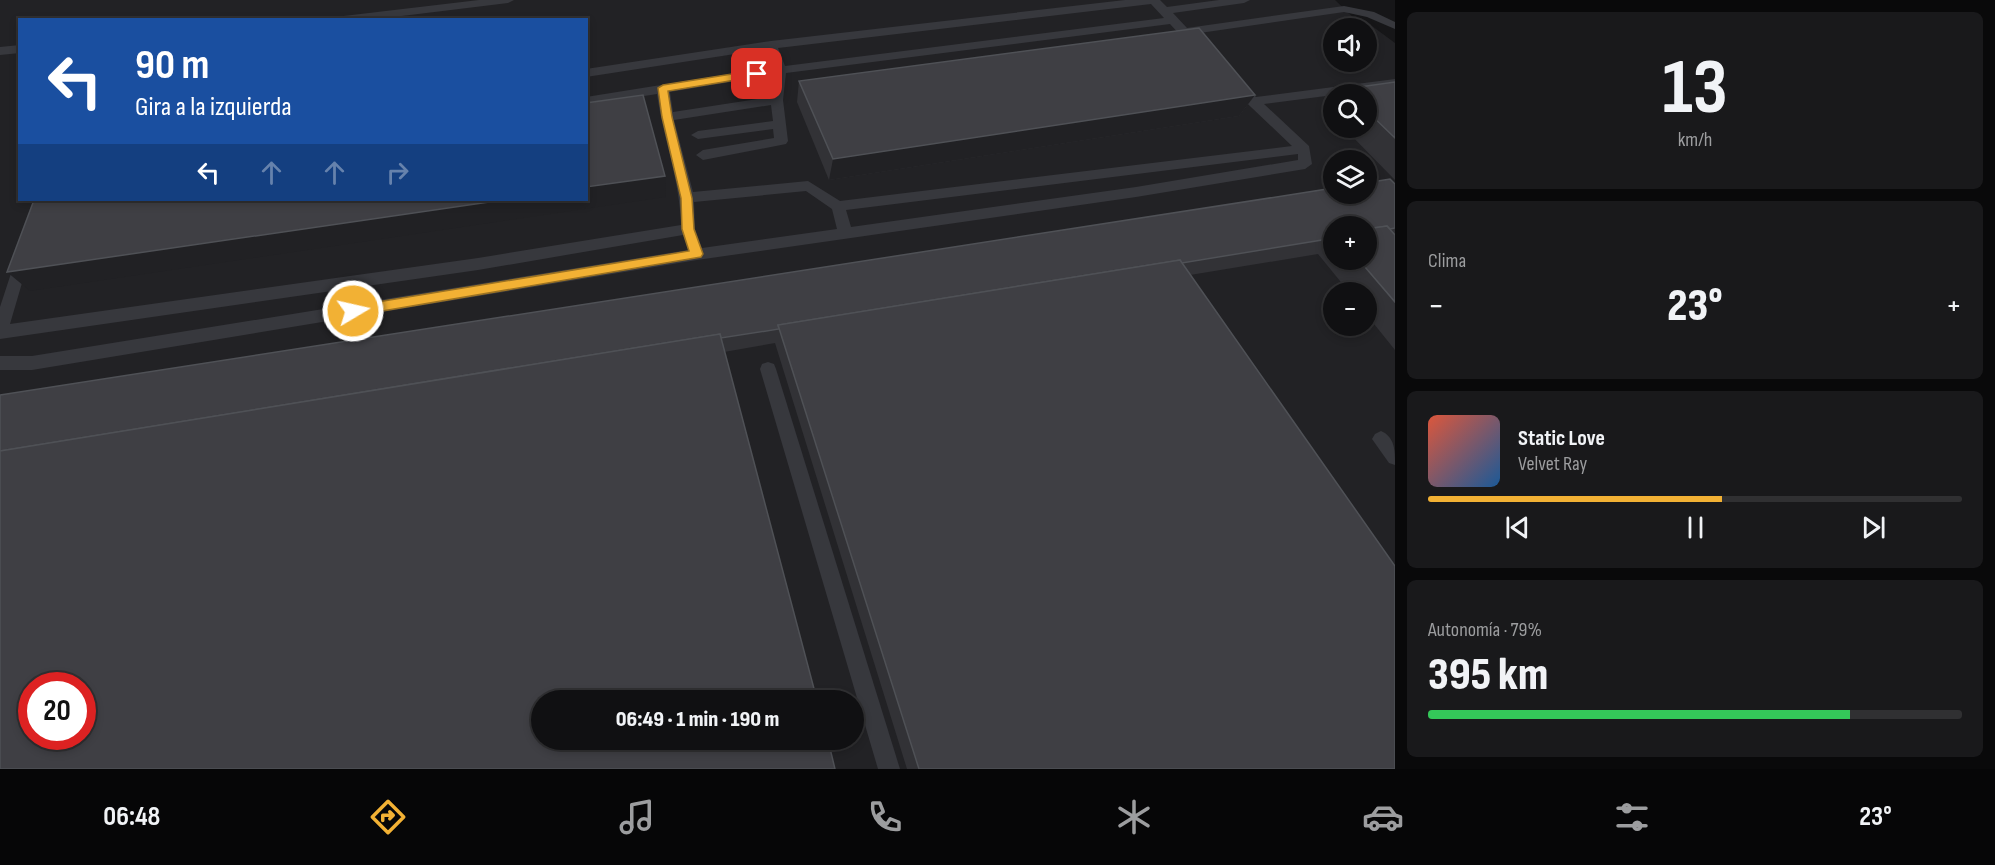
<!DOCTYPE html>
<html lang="es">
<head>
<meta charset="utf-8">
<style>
  body { margin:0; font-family:"Sofia Sans Condensed",sans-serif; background:#19191b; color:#f1f3f6; height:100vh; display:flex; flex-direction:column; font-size:22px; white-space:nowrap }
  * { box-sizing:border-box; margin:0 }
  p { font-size:20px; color:#9c9d9f }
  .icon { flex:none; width:33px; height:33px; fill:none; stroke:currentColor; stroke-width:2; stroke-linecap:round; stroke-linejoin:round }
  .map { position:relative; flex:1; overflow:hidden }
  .drawer { display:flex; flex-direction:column; gap:12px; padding:12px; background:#09090a; width:600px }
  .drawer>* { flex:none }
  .guide { position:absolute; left:18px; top:18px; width:570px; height:183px; border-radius:0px; box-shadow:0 3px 9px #0003,0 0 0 2px #303032; background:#1a4fa0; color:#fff; overflow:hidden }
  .fabs { position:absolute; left:1323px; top:18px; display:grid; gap:12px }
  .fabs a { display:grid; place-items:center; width:54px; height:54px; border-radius:50%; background:#101012; box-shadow:0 3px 9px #0003,0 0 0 2px #303032; font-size:30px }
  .speed { position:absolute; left:18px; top:672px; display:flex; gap:12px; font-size:30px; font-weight:700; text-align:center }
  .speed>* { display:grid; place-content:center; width:78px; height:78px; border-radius:50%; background:#101012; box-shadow:0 3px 9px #0003,0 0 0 2px #303032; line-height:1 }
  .speed .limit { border:9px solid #d22; background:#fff; color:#111 }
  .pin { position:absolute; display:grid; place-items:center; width:51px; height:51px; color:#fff; margin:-26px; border-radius:12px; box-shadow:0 3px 9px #0006 }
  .me { position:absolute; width:66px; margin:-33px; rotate:81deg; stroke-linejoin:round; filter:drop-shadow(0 0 4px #0008) }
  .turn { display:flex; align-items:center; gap:21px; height:126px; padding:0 18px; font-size:27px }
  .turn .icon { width:78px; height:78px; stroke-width:2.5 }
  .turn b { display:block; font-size:42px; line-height:51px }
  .lanes { display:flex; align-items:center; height:57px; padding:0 18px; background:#0003; justify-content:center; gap:30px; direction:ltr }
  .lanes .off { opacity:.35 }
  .big { font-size:45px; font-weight:800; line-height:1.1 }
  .drawer .tile { flex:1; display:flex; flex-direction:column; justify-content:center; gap:9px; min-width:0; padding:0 21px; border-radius:9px; background:#19191b }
  .drawer .dial { align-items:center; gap:0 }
  .dial b { font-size:78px; line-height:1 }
  .song { display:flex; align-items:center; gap:18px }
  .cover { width:72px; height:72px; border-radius:9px; background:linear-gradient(135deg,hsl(10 70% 55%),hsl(210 70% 35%)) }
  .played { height:6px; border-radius:3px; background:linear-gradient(90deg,#f2b134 55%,#303032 55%) }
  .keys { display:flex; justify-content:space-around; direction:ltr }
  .heat { display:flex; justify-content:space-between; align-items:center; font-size:33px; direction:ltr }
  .charge { height:9px; border-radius:4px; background:linear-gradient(90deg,#34c759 79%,#303032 0) }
  .trip { position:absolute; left:531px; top:690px; width:333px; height:60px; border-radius:30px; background:#101012; box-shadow:0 3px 9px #0003,0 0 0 2px #303032; font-weight:800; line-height:60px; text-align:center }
  .menu { display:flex; height:96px; justify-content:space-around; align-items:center; background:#060607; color:#9c9d9f }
  .menu .icon { width:42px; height:42px }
  .menu .on { color:#f2b134 }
  .menu b { font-size:27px; color:#f1f3f6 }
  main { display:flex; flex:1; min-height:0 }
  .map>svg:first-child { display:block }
  .built { fill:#222225; fill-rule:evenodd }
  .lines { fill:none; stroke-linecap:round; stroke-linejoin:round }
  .service { fill:#37383d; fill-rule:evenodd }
  .wall { fill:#323236; fill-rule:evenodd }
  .shaded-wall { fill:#212124 }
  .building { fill:#3f3f44; stroke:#4f5156; stroke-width:1.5; fill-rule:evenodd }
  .route { fill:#f2b134; stroke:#9d7322; stroke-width:1.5 }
</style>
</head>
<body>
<main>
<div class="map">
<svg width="1395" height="769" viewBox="0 0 1395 769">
  <rect width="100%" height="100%" fill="#161618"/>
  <!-- built -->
  <path class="built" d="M0,0H1335L1359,23L1372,26L1395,43V769H0ZM20,20H586V200H20ZM1334,28H1366V62H1334ZM1334,94H1366V128H1334ZM1334,160H1366V194H1334ZM1334,226H1366V260H1334ZM1334,292H1366V326H1334ZM32,686H82V736H32ZM542,700H854V740H542Z"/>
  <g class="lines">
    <!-- service -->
    <g class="service">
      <path d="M479,0H514L508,3L369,20H330L335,17Z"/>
      <path d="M1125,0H1160L1167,7L1219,0H1250L1244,3L1173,13L1187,28L1344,6L1374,12L1395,22V29L1367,17L1344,12L1193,34L1204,47L1198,51L1194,50L1170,24L786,73L783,100L788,141L786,144L703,160L696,155L703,150L774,138L773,129L698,139L691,135L698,131L773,121L771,105L674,120L693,192L808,181L840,201L1292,146L1231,88L1229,85L1231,82H1239L1256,97L1395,79V87L1264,104L1309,146L1312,164L1305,169L1136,197L697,260L32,370H0V356H32L688,250L683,235L478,270L0,339V307L17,255H27L29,259L10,324L478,258L681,225C680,180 663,138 657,94L586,105V97L773,67L767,49L586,77V69L771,41ZM1151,4L1164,18L785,66L778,48ZM773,75L771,97L673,112L670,92ZM1298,154V160L1136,187L851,227L846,210ZM806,191L832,209L837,229L702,248L695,229L694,202Z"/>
      <path d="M20,45V53L0,55V47Z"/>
      <path d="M768,362L774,364L776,369L900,769H878L760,369L762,364Z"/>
      <path d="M1381,431C1395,437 1395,451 1395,465L1389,463L1372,439L1375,434Z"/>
    </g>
  </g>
  <!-- wall -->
  <g class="wall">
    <path d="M799,81L1255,95L1239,116L829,180L797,102Z"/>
    <path d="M1395,82V180L1344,128H1366V94H1340L1345,89Z"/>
    <path d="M1334,103V117L1327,110Z"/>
    <path d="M1395,184V350L1366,314V292H1349L1318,254L1190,275L1395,769H907L775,343L724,352L0,395ZM1334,226L1366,260H1334Z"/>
  </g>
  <!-- shaded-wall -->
  <g class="shaded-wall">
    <path d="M1255,95L1239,116L829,180L833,159Z"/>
    <path d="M665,176L666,197L30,291L7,272L503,200H586V187Z"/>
  </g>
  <!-- building -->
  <g class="building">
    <path d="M1199,28L1255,95L833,159L799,81Z"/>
    <path d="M1395,82V138L1366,110V94H1351L1345,89Z"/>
    <path d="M643,95L665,176L586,187V103Z"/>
    <path d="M1390,179L1395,184V228L1390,229L1387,226L1366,229V226H1334V238L1182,263L1180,260L778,325L779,329L721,338L720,334L0,451V395L1334,188V194H1366V183Z"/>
    <path d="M34,200H503L7,272Z"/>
    <path d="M1387,226L1395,235V302L1359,260H1366V229Z"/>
    <path d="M1180,260L1395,566V769H919L778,325Z"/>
    <path d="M720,334L817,700H542V740H828L835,769H0V451ZM32,686H82V736H32Z"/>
  </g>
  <!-- route -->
  <path class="route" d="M757,70L762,74L760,76L668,91L672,117L692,198L694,229L703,254L701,257L353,316L348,314L347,311L353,306L689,251L682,229L681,198L662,117L658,88L663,85Z"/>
</svg>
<div class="fabs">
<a><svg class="icon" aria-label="sound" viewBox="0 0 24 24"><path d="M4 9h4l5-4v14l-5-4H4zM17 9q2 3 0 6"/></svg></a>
<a><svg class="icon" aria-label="search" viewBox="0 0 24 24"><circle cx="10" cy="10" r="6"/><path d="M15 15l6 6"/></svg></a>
<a><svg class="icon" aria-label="layers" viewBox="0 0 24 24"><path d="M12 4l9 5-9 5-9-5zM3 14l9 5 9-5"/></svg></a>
<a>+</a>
<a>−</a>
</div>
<div class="speed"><div class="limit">20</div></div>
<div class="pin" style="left:757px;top:74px;background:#d93025"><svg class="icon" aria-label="arrive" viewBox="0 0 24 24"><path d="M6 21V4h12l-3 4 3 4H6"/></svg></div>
<svg class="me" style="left:353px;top:311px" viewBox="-20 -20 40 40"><circle r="17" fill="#f2b134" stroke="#fff" stroke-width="3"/><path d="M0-11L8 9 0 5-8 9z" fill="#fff"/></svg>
<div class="trip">06:49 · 1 min · 190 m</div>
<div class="guide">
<div class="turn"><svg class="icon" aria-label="left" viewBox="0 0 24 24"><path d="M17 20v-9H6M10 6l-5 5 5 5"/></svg><div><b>90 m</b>Gira a la izquierda</div></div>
<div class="lanes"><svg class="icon" aria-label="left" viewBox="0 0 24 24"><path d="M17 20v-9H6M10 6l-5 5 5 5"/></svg><svg class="icon off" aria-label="ahead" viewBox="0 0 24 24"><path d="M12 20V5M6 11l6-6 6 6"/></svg><svg class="icon off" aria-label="ahead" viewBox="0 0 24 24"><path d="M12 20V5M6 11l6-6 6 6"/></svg><svg class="icon off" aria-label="right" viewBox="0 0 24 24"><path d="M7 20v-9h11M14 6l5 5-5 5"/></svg></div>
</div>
</div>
<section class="drawer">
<div class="tile dial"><b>13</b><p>km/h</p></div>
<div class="tile"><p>Clima</p>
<div class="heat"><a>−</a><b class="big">23°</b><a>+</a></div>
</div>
<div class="tile">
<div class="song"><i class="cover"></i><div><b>Static Love</b><p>Velvet Ray</p></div></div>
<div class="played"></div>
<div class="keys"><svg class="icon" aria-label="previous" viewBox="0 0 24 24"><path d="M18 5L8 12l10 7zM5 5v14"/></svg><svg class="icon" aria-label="pause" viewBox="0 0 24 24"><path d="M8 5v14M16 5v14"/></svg><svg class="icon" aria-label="next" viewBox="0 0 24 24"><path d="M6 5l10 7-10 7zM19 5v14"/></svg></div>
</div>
<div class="tile"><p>Autonomía · 79%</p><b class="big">395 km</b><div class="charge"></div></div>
</section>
</main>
<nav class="menu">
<b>06:48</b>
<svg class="icon on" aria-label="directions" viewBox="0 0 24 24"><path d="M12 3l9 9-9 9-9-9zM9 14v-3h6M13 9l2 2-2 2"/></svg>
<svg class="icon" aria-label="music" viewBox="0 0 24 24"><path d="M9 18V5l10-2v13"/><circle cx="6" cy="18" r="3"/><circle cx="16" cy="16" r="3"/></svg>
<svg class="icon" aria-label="phone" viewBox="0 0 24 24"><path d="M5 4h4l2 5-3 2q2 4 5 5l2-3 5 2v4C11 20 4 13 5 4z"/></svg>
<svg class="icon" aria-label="climate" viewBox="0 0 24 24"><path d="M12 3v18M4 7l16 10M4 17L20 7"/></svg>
<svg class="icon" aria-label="car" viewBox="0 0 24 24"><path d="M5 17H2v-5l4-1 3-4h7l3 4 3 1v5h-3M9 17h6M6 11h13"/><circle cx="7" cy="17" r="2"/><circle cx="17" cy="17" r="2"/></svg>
<svg class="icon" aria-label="filters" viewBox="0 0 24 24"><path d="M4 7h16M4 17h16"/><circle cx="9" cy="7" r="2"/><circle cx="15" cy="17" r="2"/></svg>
<b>23°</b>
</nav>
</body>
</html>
